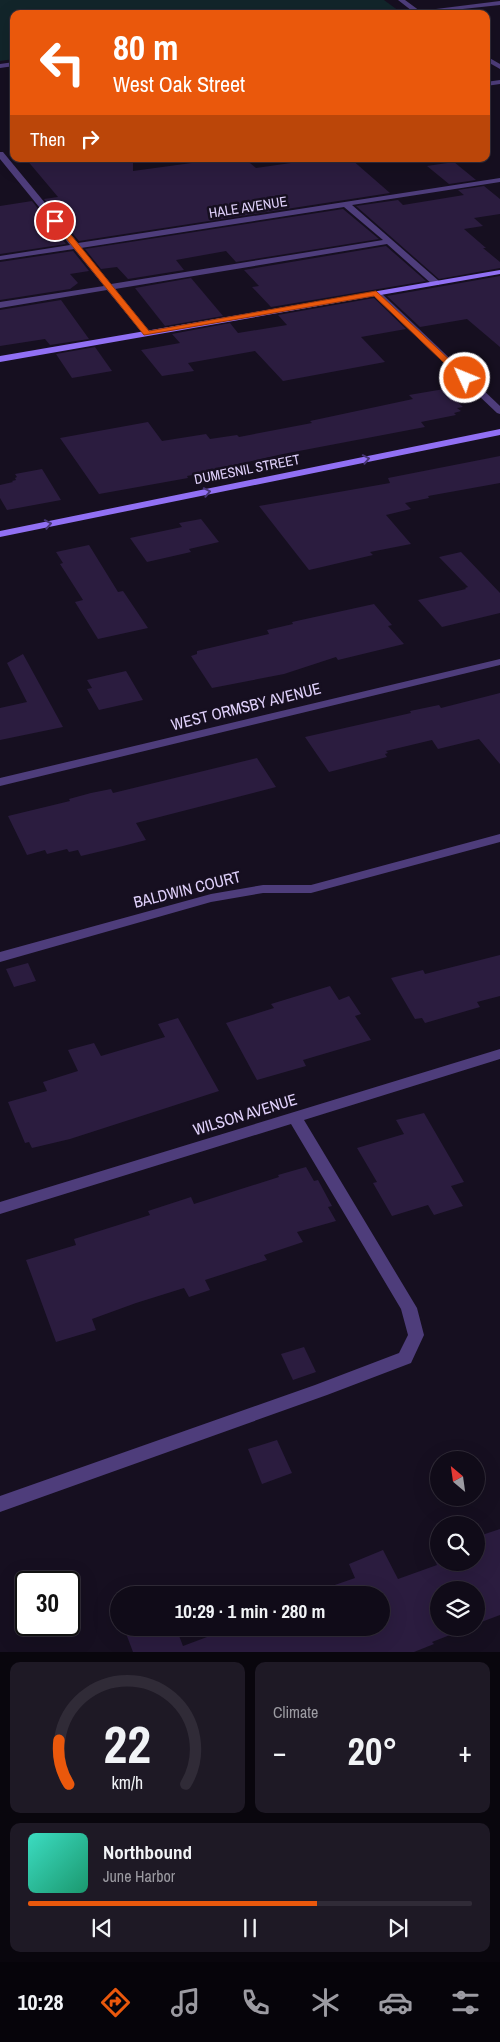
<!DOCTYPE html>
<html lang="en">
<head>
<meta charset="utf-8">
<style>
  body { margin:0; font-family:"Archivo Narrow",sans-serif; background:#1e1925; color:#f1f3f6; height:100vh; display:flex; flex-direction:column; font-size:19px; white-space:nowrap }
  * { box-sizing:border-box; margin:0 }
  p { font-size:16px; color:#9c9ba2 }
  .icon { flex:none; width:28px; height:28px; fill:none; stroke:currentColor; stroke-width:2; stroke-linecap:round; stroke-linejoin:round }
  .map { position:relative; height:1652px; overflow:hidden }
  .drawer { display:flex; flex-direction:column; gap:10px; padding:10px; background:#09060d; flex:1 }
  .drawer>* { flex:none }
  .hud { position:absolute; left:10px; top:10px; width:480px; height:152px; border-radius:10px; box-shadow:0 5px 20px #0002,0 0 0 1px #302b37; background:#ea580c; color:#fff; overflow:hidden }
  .needle { width:32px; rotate:331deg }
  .fabs { position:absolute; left:430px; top:1451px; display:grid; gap:10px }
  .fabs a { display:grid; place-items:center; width:55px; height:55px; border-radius:50%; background:#100b18; box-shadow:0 5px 20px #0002,0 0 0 1px #302b37; font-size:25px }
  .speed { position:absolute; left:15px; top:1571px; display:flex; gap:10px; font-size:25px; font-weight:700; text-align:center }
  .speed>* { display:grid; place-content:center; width:65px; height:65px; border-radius:50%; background:#100b18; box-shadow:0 5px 20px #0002,0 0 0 1px #302b37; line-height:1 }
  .speed .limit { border:2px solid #111; border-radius:8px; background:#fff; color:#111 }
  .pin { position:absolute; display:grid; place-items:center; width:42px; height:42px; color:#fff; margin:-21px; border:2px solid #fff; border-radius:50%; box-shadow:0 1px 5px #0007 }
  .me { position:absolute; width:55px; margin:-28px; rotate:314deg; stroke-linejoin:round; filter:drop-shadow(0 0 4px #0008) }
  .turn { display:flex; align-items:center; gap:18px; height:105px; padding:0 20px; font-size:22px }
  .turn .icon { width:65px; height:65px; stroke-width:2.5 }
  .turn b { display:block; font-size:35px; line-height:42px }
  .then { display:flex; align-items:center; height:48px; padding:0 20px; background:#0003; gap:10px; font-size:19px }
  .big { font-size:38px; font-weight:800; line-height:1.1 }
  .drawer .tile { flex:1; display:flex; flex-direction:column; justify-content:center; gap:8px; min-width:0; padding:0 18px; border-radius:10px; background:#1e1925 }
  .drawer .dial { align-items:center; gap:0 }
  .dial svg { height:130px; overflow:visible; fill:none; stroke:#302b37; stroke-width:7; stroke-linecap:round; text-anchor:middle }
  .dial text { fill:#f1f3f6; stroke:none }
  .song { display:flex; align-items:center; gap:15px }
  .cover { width:60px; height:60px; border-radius:8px; background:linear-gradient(135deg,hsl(170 70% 55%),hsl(160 70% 35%)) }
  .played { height:5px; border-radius:2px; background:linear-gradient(90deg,#ea580c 65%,#302b37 65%) }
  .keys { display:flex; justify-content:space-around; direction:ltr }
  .heat { display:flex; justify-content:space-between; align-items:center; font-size:28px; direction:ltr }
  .drawer .tiles { flex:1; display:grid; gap:10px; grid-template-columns:1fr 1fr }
  .tile:last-child { grid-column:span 2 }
  .trip { position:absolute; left:110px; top:1586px; width:280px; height:50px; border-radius:25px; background:#100b18; box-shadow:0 5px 20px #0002,0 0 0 1px #302b37; font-weight:800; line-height:50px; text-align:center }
  .dock { display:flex; height:80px; justify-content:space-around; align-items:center; background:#06040a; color:#9c9ba2 }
  .dock .icon { width:35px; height:35px }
  .dock .active { color:#ea580c }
  .dock b { font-size:22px; color:#f1f3f6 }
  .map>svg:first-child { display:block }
  .green { fill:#12252a }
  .building { fill:#2b1c3f }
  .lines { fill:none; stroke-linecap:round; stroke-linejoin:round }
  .minor { fill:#4e3d7b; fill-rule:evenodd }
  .secondary { fill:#9170f4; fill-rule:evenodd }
  .oneway { stroke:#473675 }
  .route { fill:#ea580c; stroke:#983908 }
  .labels { text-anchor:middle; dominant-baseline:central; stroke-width:5; stroke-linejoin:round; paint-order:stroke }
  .far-street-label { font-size:14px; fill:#e0d1fb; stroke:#160f20 }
  .street-label { font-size:16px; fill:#e0d1fb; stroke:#160f20 }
</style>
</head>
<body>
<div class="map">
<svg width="500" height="1652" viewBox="0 0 500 1652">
  <rect width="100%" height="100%" fill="#160f20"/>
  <!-- green -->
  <path class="green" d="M0,0H384L403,14H14V59L0,61Z"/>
  <!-- building -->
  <g class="building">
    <path d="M26,159H133V171L221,159H245L256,168L319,159H351L390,193L79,241L44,199L58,197Z"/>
    <path d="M454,162L476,180L449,184L427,166Z"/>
    <path d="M484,186L500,199V214L474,218L483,226L464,229L486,248H483L500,262V268L439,279L356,206L398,200L403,205L464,195L458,190Z"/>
    <path d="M32,201L66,244L0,254V206Z"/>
    <path d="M343,209L379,239L236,262L226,251L176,260L184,270L128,279L117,267L101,269L85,249Z"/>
    <path d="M386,246L426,281L271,307L252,287L259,286L244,270Z"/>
    <path d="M73,251L89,271L70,274L78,283L70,289L0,300V262Z"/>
    <path d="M500,276V347L467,319L420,327L387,296Z"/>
    <path d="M191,278L223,316L165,326L135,288Z"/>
    <path d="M374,298L406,329L361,337L385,362L283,381L255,351L188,363L194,371L162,376L141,350L180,343L172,334L230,323L238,333L287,325L278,315Z"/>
    <path d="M61,300L89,339L50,345L45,339L0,346V310Z"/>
    <path d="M95,347L112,371L72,378L56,354Z"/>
    <path d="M444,389L463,407L457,408L461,411L454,413L456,415L421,422L425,427L283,454L208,471L210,472L187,476L188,478L99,494L60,438L148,422L162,441L206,434L210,439L237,435L239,437L312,423L310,421L413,399L409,395Z"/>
    <path d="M500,456V483L428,496L429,498L405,503L411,509L386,515L411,544L370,552L373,555L322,567L309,570L259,506L390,483L388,478Z"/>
    <path d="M42,469L61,500L7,510L0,498V485L13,482L12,481L16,480L15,478L17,477L15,474Z"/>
    <path d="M201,519L219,542L189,549L191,552L147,562L130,538L182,527L179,523Z"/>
    <path d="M89,545L118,592L123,591L148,628L98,639L75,602L83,600L60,564L63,563L56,552Z"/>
    <path d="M461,552L500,593V613L442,627L418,600L466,589L465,588L468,587L439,557Z"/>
    <path d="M374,604L392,625L388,626L404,644L338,660L336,657L284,674L212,688L191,656L197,654V651L269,634L267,630L293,624L292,622Z"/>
    <path d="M23,654L63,727L0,740V708L27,702L7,663Z"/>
    <path d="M126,671L143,700L99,710L87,689L92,688L87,680Z"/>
    <path d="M500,693V764L479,739L438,749L432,740L386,751L388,753L385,754L387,757L329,772L305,737L411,713L410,711L439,705L441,708Z"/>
    <path d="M257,758L276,787L136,823L146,840L123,846L81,856L78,850L69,852L67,849L47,854L45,850L27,855L8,816L70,801L69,799L91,793L111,789L113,793Z"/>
    <path d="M500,955V996L477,1002L480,1007L425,1023L422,1018L415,1019L391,978L423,970L425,974Z"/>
    <path d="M28,963L36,981L14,987L6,969Z"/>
    <path d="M330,986L339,1000L349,996L361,1014L355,1016L371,1040L303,1060L306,1066L257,1080L226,1023L274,1008L271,1004Z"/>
    <path d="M178,1018L219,1091L70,1139L32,1148L29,1142L25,1143L8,1102L47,1091L43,1082L78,1071L68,1050L94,1043L101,1056L165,1037L158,1024Z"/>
    <path d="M424,1113L464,1182L451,1186L463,1206L434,1215L428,1205L392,1216L373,1183L377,1182L357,1148L404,1134L396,1120Z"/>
    <path d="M306,1167L314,1181L318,1180L332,1206L328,1207L336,1221L297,1232L303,1242L264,1255L267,1260L205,1280L210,1290L189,1297L184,1288L136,1303L92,1319L96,1330L56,1342L26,1260L76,1245L74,1239L150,1215L148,1211L191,1197L194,1204L279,1177L278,1175Z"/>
    <path d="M304,1347L316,1372L293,1380L281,1354Z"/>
    <path d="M277,1440L292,1473L262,1484L248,1449Z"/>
    <path d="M500,1529V1615L476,1624V1590H439V1628H468L432,1642L434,1644L414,1652H133L124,1628H176L183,1646L231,1628H381V1595H306L355,1578L349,1564L383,1550L398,1579L437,1565L433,1557L439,1555V1562H476V1537Z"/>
  </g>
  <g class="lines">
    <!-- minor -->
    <g class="minor">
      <path d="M398,0H405L420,11L500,1V5L416,14Z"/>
      <path d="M486,56L500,64V69L486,61Z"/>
      <path d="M14,62V66L0,68V64Z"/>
      <path d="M500,80V84L486,86V82Z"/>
      <path d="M0,152H3L78,243L500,178V182L352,205L439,281V285H433L387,244L115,289L151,333L147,336L144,335L107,290L0,308V302L104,286L74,249L0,260V256L70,245L0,159ZM344,207L383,240L111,284L81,248Z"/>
      <path d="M373,291H379L500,406V414L497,413L373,295Z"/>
      <path d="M500,659V665L0,786V778Z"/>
      <path d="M500,834V842L311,893H263L211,902L0,962V952L211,894L263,885H311Z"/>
      <path d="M500,1049V1059L304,1120L417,1308L424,1335L411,1363L327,1395L0,1512V1496L315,1385L399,1353L408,1335L401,1309L291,1124L0,1214V1202Z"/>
    </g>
    <!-- secondary -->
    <g class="secondary">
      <path d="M500,270V274L0,362V356Z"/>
      <path d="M500,429V435L0,537V531Z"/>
    </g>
  </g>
  <!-- one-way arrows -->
  <defs><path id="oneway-chevron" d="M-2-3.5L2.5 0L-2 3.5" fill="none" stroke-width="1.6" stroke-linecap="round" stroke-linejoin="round" transform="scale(1.25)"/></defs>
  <g class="oneway">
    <use href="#oneway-chevron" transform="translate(366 459) rotate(-11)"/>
    <use href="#oneway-chevron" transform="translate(207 492) rotate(-11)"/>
    <use href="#oneway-chevron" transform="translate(48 524) rotate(-11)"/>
  </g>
  <!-- route -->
  <path class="route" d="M53,219H58L149,331L376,291L469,378L462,380L374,296L144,335L53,222Z"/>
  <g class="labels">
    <!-- far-street labels -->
    <g class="far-street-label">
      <text transform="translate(248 207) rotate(-9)">HALE AVENUE</text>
      <text transform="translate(247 469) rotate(-11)">DUMESNIL STREET</text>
    </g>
    <!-- street labels -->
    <g class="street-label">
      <text transform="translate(246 706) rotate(-14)">WEST ORMSBY AVENUE</text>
      <text transform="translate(187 889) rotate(-14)">BALDWIN COURT</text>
      <text transform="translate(245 1114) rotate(-17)">WILSON AVENUE</text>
    </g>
  </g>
</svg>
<div class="fabs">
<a><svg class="needle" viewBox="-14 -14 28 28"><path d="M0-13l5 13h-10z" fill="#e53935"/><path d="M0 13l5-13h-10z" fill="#9c9ba2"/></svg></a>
<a><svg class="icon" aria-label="search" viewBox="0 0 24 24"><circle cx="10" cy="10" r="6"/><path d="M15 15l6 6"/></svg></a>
<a><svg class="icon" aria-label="layers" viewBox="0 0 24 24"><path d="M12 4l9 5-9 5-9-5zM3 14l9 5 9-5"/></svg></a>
</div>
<div class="speed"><div class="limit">30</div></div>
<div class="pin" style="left:55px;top:221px;background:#d93025"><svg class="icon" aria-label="arrive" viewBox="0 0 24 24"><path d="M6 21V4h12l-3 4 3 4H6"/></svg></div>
<svg class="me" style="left:465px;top:378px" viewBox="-20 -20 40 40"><circle r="17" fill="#ea580c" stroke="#fff" stroke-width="3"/><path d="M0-11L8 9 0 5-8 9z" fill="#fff"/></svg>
<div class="trip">10:29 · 1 min · 280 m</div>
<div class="hud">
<div class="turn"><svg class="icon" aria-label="left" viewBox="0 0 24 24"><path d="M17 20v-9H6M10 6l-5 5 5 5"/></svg><div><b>80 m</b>West Oak Street</div></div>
<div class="then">Then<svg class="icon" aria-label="right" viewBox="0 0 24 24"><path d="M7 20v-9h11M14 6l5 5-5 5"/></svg></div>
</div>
</div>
<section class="drawer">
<div class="tiles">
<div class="tile dial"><svg viewBox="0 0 100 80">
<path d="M14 69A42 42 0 1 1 86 69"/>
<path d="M14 69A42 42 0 0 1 8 42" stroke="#ea580c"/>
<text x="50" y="56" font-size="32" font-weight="700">22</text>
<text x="50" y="72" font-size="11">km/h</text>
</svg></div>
<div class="tile"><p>Climate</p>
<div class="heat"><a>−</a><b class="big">20°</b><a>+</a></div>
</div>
<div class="tile">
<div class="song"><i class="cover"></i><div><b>Northbound</b><p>June Harbor</p></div></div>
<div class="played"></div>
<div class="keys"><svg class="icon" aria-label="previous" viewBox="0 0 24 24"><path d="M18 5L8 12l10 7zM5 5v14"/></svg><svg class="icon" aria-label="pause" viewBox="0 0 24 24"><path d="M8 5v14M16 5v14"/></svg><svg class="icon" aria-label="next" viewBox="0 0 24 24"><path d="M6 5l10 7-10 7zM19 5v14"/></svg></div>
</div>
</div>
</section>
<nav class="dock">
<b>10:28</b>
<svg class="icon active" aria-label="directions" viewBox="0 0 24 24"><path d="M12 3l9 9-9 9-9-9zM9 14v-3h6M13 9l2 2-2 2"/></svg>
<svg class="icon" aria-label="music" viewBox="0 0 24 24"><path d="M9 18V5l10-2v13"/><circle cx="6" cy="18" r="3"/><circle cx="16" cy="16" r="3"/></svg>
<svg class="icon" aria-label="phone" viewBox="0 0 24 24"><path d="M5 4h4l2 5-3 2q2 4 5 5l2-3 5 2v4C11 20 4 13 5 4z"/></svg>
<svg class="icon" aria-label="climate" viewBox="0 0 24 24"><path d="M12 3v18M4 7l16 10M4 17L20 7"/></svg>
<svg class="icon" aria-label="car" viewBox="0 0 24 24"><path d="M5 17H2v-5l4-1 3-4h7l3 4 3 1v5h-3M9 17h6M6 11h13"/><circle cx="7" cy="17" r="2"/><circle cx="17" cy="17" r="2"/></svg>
<svg class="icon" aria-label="filters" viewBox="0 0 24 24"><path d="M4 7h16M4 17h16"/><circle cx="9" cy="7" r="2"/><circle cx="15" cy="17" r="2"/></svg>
</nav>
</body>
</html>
